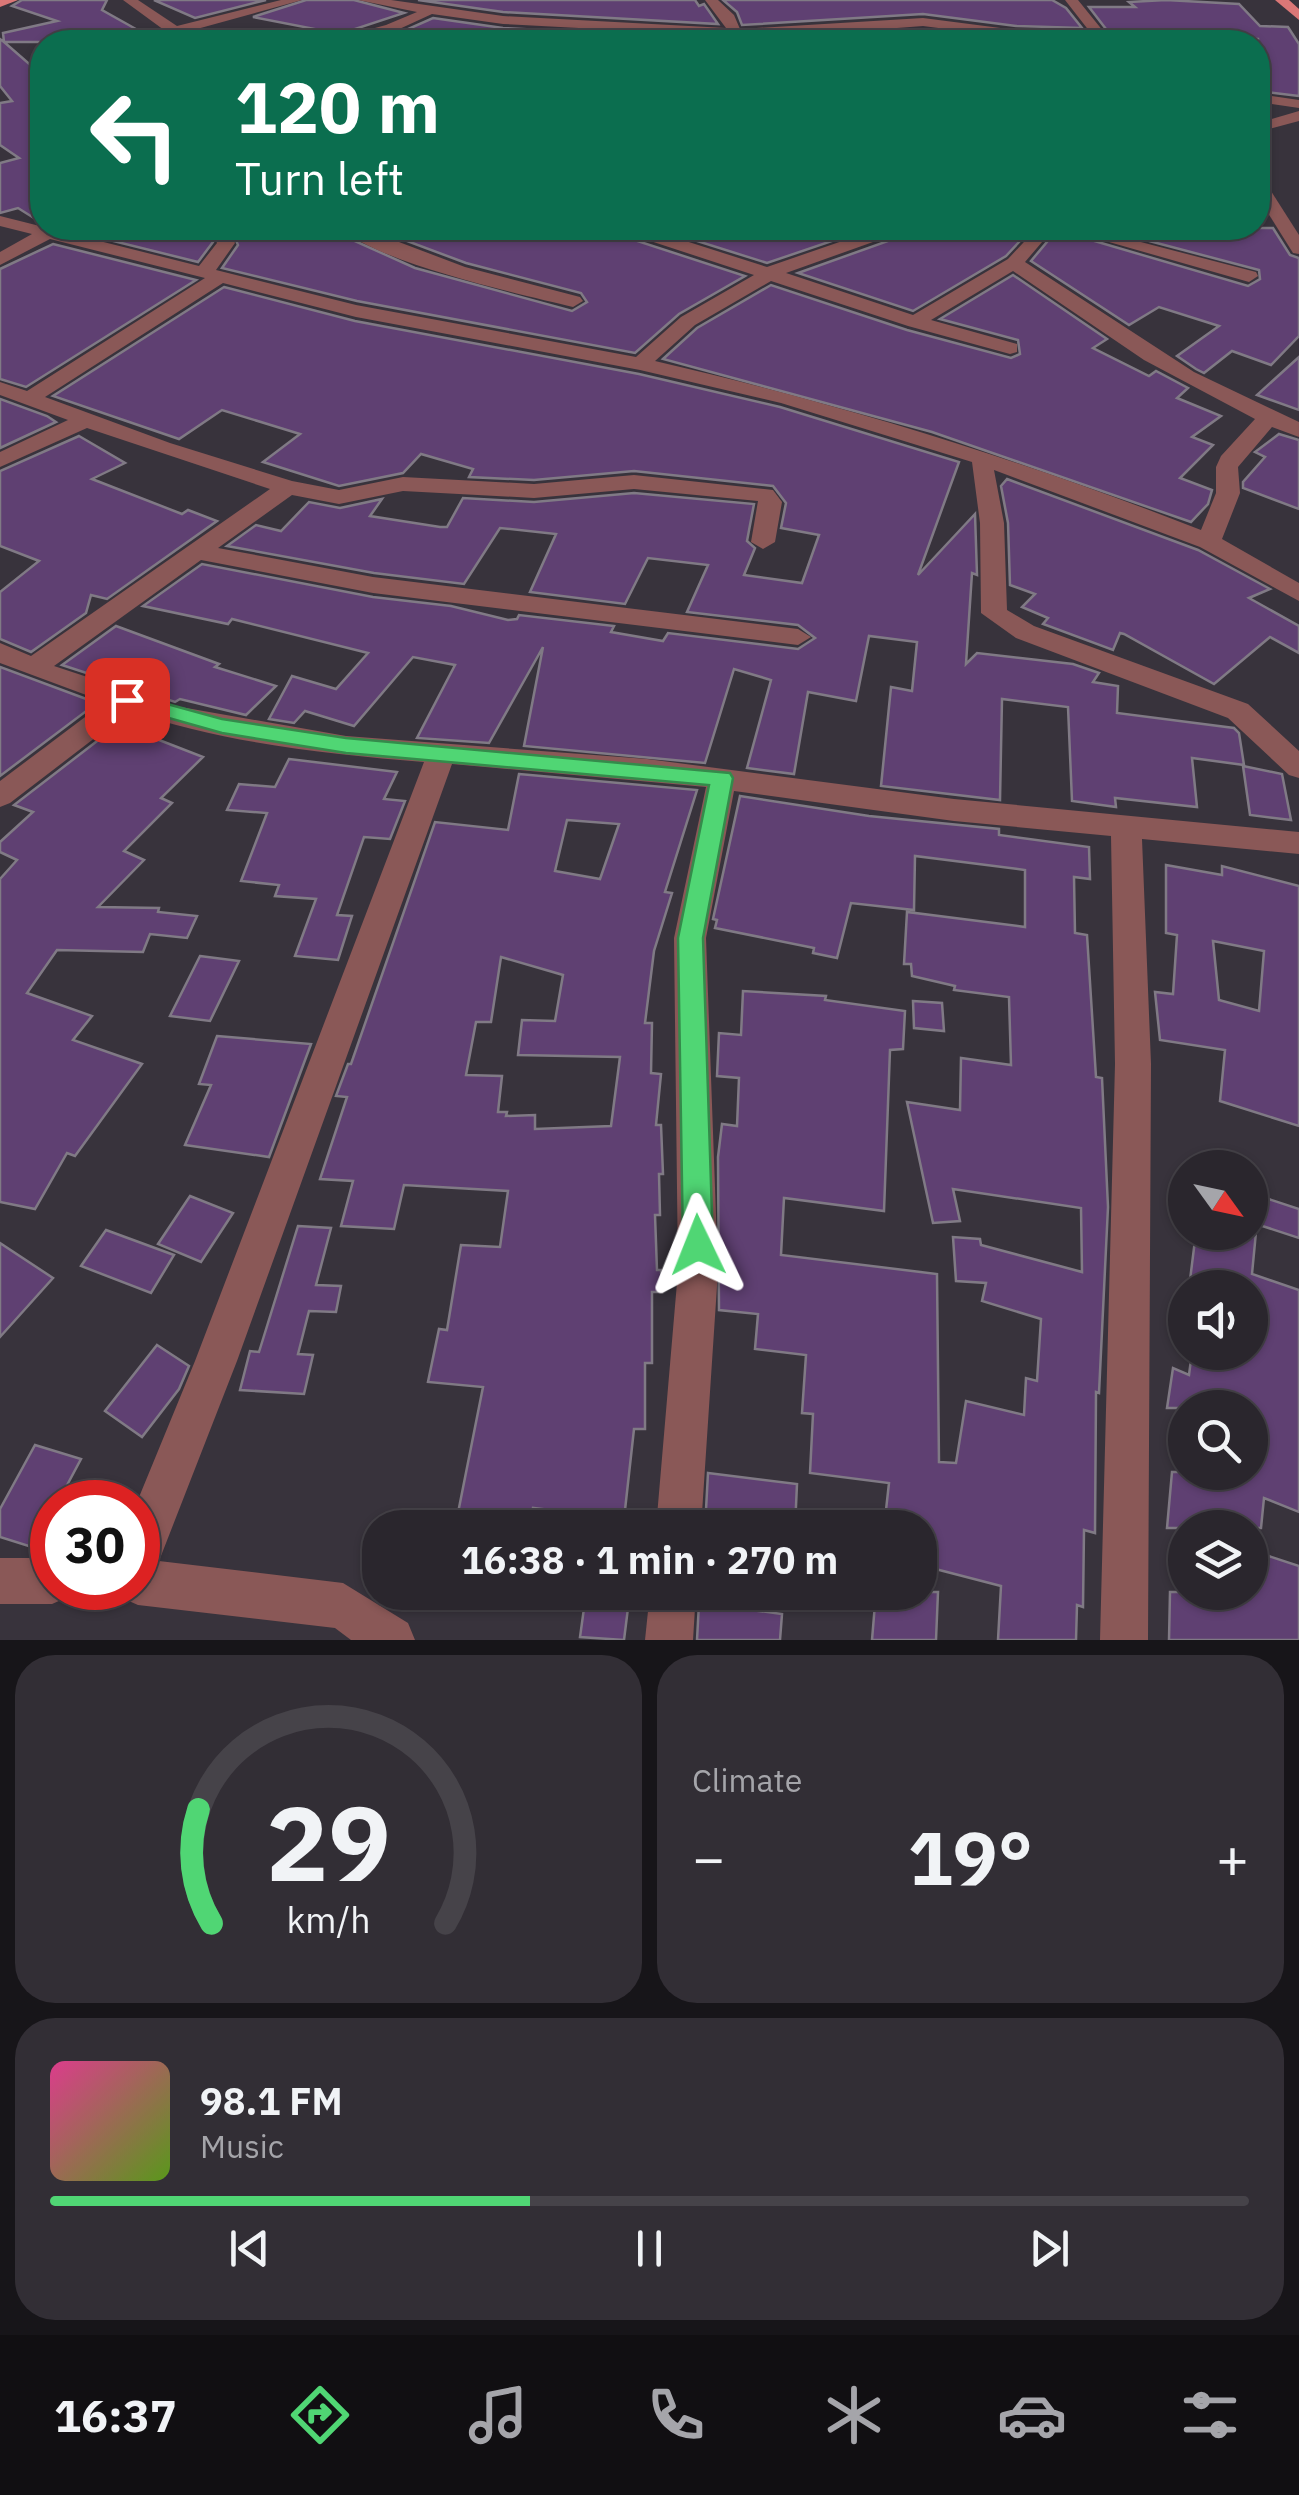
<!DOCTYPE html>
<html lang="en">
<head>
<meta charset="utf-8">
<style>
  body { margin:0; font-family:"IBM Plex Sans",sans-serif; background:#322e35; color:#f1f3f6; height:100vh; display:flex; flex-direction:column; font-size:38px; white-space:nowrap }
  * { box-sizing:border-box; margin:0 }
  p { font-size:32px; color:#a5a5aa }
  .icon { flex:none; width:55px; height:55px; fill:none; stroke:currentColor; stroke-width:2; stroke-linecap:round; stroke-linejoin:round }
  .map { position:relative; height:1640px; overflow:hidden }
  .side { display:flex; flex-direction:column; gap:15px; padding:15px; background:#171519; flex:1 }
  .side>* { flex:none }
  .hud { position:absolute; left:30px; top:30px; width:1240px; height:210px; border-radius:40px; box-shadow:0 2px 8px #0004,0 0 0 2px #464349; background:#0b6e4f; color:#fff; overflow:hidden }
  .needle { width:65px; rotate:123deg }
  .controls { position:absolute; left:1168px; top:1150px; display:grid; gap:20px }
  .controls a { display:grid; place-items:center; width:100px; height:100px; border-radius:50%; background:#2a262d; box-shadow:0 2px 8px #0004,0 0 0 2px #464349; font-size:50px }
  .speed { position:absolute; left:30px; top:1480px; display:flex; gap:20px; font-size:50px; font-weight:700; text-align:center }
  .speed>* { display:grid; place-content:center; width:130px; height:130px; border-radius:50%; background:#2a262d; box-shadow:0 2px 8px #0004,0 0 0 2px #464349; line-height:1 }
  .speed .limit { border:15px solid #d22; background:#fff; color:#111 }
  .pin { position:absolute; display:grid; place-items:center; width:85px; height:85px; color:#fff; margin:-42px; border-radius:20px; box-shadow:0 5px 15px #0006 }
  .me { position:absolute; width:110px; margin:-55px; rotate:358deg; stroke-linejoin:round; filter:drop-shadow(0 0 8px #0008) }
  .turn { display:flex; align-items:center; gap:35px; height:210px; padding:0 40px; font-size:45px }
  .turn .icon { width:130px; height:130px; stroke-width:2.5 }
  .turn b { display:block; font-size:70px; line-height:85px }
  .big { font-size:75px; font-weight:700; line-height:1.1 }
  .side .widget { flex:1; display:flex; flex-direction:column; justify-content:center; gap:15px; min-width:0; padding:0 35px; border-radius:40px; background:#322e35 }
  .side .dial { align-items:center; gap:0 }
  .dial svg { height:260px; overflow:visible; fill:none; stroke:#464349; stroke-width:7; stroke-linecap:round; text-anchor:middle }
  .dial text { fill:#f1f3f6; stroke:none }
  .song { display:flex; align-items:center; gap:30px }
  .cover { width:120px; height:120px; border-radius:15px; background:linear-gradient(135deg,hsl(330 70% 55%),hsl(90 70% 35%)) }
  .played { height:10px; border-radius:5px; background:linear-gradient(90deg,#50d674 40%,#464349 40%) }
  .keys { display:flex; justify-content:space-around; direction:ltr }
  .heat { display:flex; justify-content:space-between; align-items:center; font-size:55px; direction:ltr }
  .side .tiles { flex:1; display:grid; gap:15px; grid-template-columns:1fr 1fr }
  .widget:last-child { grid-column:span 2 }
  .trip { position:absolute; left:362px; top:1510px; width:575px; height:100px; border-radius:40px; background:#2a262d; box-shadow:0 2px 8px #0004,0 0 0 2px #464349; font-weight:700; line-height:100px; text-align:center }
  .tab-bar { display:flex; height:160px; justify-content:space-around; align-items:center; background:#110f12; color:#a5a5aa }
  .tab-bar .icon { width:70px; height:70px }
  .tab-bar .current { color:#50d674 }
  .tab-bar b { font-size:45px; color:#f1f3f6 }
  .map>svg:first-child { display:block }
  .building { fill:#5f4072; stroke:#807a85; stroke-width:2.5; fill-rule:evenodd }
  .lines { fill:none; stroke-linecap:round; stroke-linejoin:round }
  .minor { fill:#8a5857; fill-rule:evenodd }
  .major { fill:#db7777; fill-rule:evenodd }
  .route { fill:#50d674; stroke:#348b4b; stroke-width:2.5 }
</style>
</head>
<body>
<div class="map">
<svg width="1299" height="1640" viewBox="0 0 1299 1640">
  <rect width="100%" height="100%" fill="#38333c"/>
  <!-- building -->
  <g class="building">
    <path d="M22,0H107L102,10L143,33L121,42H4L42,75V223L18,208L0,213V163L19,158L0,145V103L12,101L0,86V39L4,42L3,33L57,21L12,6Z"/>
    <path d="M154,0H266L195,18Z"/>
    <path d="M306,0H354L404,13L340,34L253,17Z"/>
    <path d="M418,0H695L699,6L704,4L718,24L503,12Z"/>
    <path d="M723,0H1052L1066,8L1082,28L1016,26L923,14L742,25L737,12Z"/>
    <path d="M1166,0L1239,4L1260,26L1288,27L1299,44V96L1258,91V39L1121,37V42H1116L1089,7H1135L1129,2Z"/>
    <path d="M433,18L503,28L767,42L923,30L1034,42H389L373,40L397,34Z"/>
    <path d="M61,228H208L213,242L198,262Z"/>
    <path d="M231,228H311L346,237L415,268L572,311L587,302L581,293L466,263L383,232L394,228H617L622,236L745,276L679,314L635,353L357,301L222,268L238,245Z"/>
    <path d="M656,228H870L767,263Z"/>
    <path d="M907,228H1032L1006,256L913,311L798,273L902,236Z"/>
    <path d="M1100,228H1273L1290,255L1299,258V336L1271,365L1232,351L1204,373L1196,369L1177,356L1219,326L1159,307L1129,325L1031,261L1057,230L1248,286L1260,279L1259,270Z"/>
    <path d="M53,244L196,280L26,387L0,379V269Z"/>
    <path d="M1013,275L1107,339L1093,348L1149,376L1156,371L1188,388L1177,398L1221,416L1192,437L1213,445L1180,478L1212,490L1208,504L1191,522L932,432L663,359L697,328L771,285L907,330L1011,358L1020,354L1018,340L940,319Z"/>
    <path d="M224,287L355,321L639,374L780,407L959,462L918,575L975,514L977,575L972,573L966,664L977,653L1073,664L1099,673L1093,682L1118,686L1117,713L1234,728L1239,733L1244,765L1192,758L1197,807L1115,798L1116,807L1072,801L1068,707L1002,699L1000,800L881,786L891,687L912,691L917,642L869,636L856,701L808,692L794,774L747,768L771,680L734,669L705,763L524,746L543,647L489,743L417,738L455,665L413,657L354,726L305,711L294,723L269,719L292,676L336,689L368,653L232,619L228,624L143,606L202,564L373,597L451,606L508,620L517,619L519,615L614,626L611,632L663,641L668,633L798,649L815,638L798,625L687,612L708,565L648,558L625,604L530,592L556,534L500,528L464,584L374,573L227,546L256,525L281,531L309,502L340,508L382,499L370,516L440,527H447L463,498L534,502L634,493L754,504L747,541L755,548L744,575L802,583L819,535L781,528L786,503L773,486L634,471L534,480L469,477L473,469L421,454L403,473L339,486L263,462L300,434L222,410L179,439L53,396Z"/>
    <path d="M1299,357V410L1257,395Z"/>
    <path d="M0,399L47,416L56,422L0,448Z"/>
    <path d="M1279,434L1299,440V509L1243,488V482L1265,457L1255,452Z"/>
    <path d="M79,436L125,463L92,479L182,514L188,510L217,521L107,599L91,595L86,613L31,652L0,639V592L39,561L0,546V471Z"/>
    <path d="M1007,479L1198,550L1270,589L1249,598L1299,626V653L1270,637L1214,684L1124,634L1120,633L1113,650L1043,624L1048,618L1022,607L1035,594L1010,585L1008,523L1001,486Z"/>
    <path d="M116,626L219,664L215,667L276,686L246,715L180,699L175,702L62,665Z"/>
    <path d="M0,667L97,703L0,776Z"/>
    <path d="M131,715L153,722L141,733L203,757L161,798L172,803L124,851L144,860L98,907L159,908L158,912L197,916L187,938L150,934L143,952L57,950L27,993L92,1016L73,1040L142,1064L75,1156L67,1153L35,1209L0,1202V879L17,860L0,852V842L33,812L14,805Z"/>
    <path d="M289,759L397,772L384,799L405,801L390,839L364,837L337,915L352,916L338,960L295,956L316,899L275,896L279,885L241,881L267,813L227,810L239,784L275,787Z"/>
    <path d="M1243,766L1282,774L1291,820L1250,815Z"/>
    <path d="M519,774L697,790L665,892L672,893L654,951L645,1023H652L651,1073L661,1074L656,1125H661L663,1174H659L660,1215H655L657,1270H661L662,1292H652V1363H645V1429H634L624,1519L533,1508L530,1528H455L483,1387L428,1382L439,1329L447,1330L461,1245L500,1247L508,1191L404,1185L394,1229L341,1226L353,1181L320,1179L347,1097L336,1096L348,1064H351L435,822L508,830ZM567,820L619,824L600,879L555,871ZM501,957L563,975L555,1021L522,1020L518,1055L620,1057L611,1126L535,1129V1115L506,1116L507,1112H498L502,1076L466,1075L476,1022H491Z"/>
    <path d="M740,796L869,816L999,829V835L1089,847L1090,879L1074,877L1075,933L1087,935L1096,1077L1102,1078L1108,1207L1099,1393L1096,1392L1095,1533L1084,1530L1083,1607L1077,1605L1076,1640H998L1001,1586L920,1565V1528H884L889,1483L810,1473L813,1414L802,1413L806,1355L755,1349L758,1314L719,1310L718,1157L722,1124L737,1126L739,1078L717,1076L719,1033L741,1035L743,991L826,996L825,1000L905,1011L903,1049L890,1050L884,1211L784,1198L781,1255L937,1274L939,1462L956,1463L966,1401L1024,1415L1026,1378L1037,1381L1041,1319L982,1301L986,1283L956,1281L953,1237L980,1239L981,1245L1082,1272L1081,1208L953,1189L960,1221L933,1223L907,1102L960,1110L961,1058L1011,1065L1009,997L954,990L955,986L912,976L911,964H904L907,912L1025,927V870L915,856L914,910L851,903L837,958L813,953L814,948L715,928L717,920L713,919Z"/>
    <path d="M1166,865L1222,875V866L1299,886V1126L1220,1101L1225,1050L1160,1040L1155,992L1173,994L1177,935L1166,933ZM1213,941L1264,951L1259,1011L1219,1000Z"/>
    <path d="M200,956L239,961L210,1021L170,1016Z"/>
    <path d="M913,1001L942,1003L944,1031L914,1028Z"/>
    <path d="M217,1036L311,1044L269,1157L185,1145L211,1085L199,1084Z"/>
    <path d="M1250,1193L1299,1209V1238L1250,1222Z"/>
    <path d="M190,1196L233,1213L201,1262L158,1244Z"/>
    <path d="M298,1226L331,1228L316,1285L341,1286L336,1312L309,1311L298,1354L313,1355L304,1394L240,1390L250,1351L259,1352Z"/>
    <path d="M106,1230L174,1255L151,1293L81,1266Z"/>
    <path d="M1196,1232H1256L1252,1274L1299,1290V1512L1264,1498L1261,1528H1167L1172,1472H1250V1408H1167L1173,1368L1189,1375L1192,1352H1250V1288H1189Z"/>
    <path d="M0,1243L53,1278L0,1337Z"/>
    <path d="M157,1345L189,1366L179,1389L142,1437L105,1411Z"/>
    <path d="M35,1445L81,1459L58,1502H52V1514L35,1548L0,1537V1509Z"/>
    <path d="M708,1473L797,1484L795,1528H705Z"/>
    <path d="M1250,1550L1299,1566V1640H1169L1170,1592H1250Z"/>
    <path d="M876,1592H938L936,1640H872Z"/>
    <path d="M586,1594L629,1600L624,1640L580,1637Z"/>
    <path d="M699,1603L782,1614L780,1640H697Z"/>
  </g>
  <g class="lines">
    <!-- minor -->
    <g class="minor">
      <path d="M123,0H138L177,26L281,0H302L186,32L189,40L173,36L146,42H125L164,30Z"/>
      <path d="M358,0H391L503,16L726,28L705,0H718L734,15L740,29L923,18L1016,30L1090,32L1065,0H1078L1112,42L1016,38L923,26L767,38L503,24L432,14L395,31L344,42H323L386,25L417,12Z"/>
      <path d="M1258,94L1299,100V108L1258,102Z"/>
      <path d="M1299,111V121L1258,132V123Z"/>
      <path d="M1258,179L1264,180L1299,235V254L1293,253L1258,197Z"/>
      <path d="M0,216L199,266L217,243L211,228H227L235,243L216,270L356,305L636,357L681,317L754,275L623,232L621,228H645L767,267L880,228H903L901,232L786,273L913,315L1008,259L1037,228H1054L1025,262L1194,372L1299,422V437L1272,427L1238,467L1240,493L1222,539L1299,583V601L1200,547L994,470L1004,523L1007,610L1034,626L1248,704L1299,751V778L1289,775L1228,718L1016,638L981,613L980,523L972,462L781,403L640,370L356,317L223,283L45,397L170,443L292,481L339,490L403,477L534,484L634,475L773,490L782,502L775,542L763,549L751,542L758,501L634,489L534,498L403,491L339,504L292,495L218,548L373,577L798,629L811,637L798,645L373,593L201,560L54,666L175,706L346,736L647,759L954,799L1299,832V854L1142,839L1151,1064L1148,1640H1100L1115,1064L1111,836L954,821L734,791L706,938L718,1271L701,1528H656L678,1271L674,938L706,787L452,764L237,1361L159,1561L343,1583L408,1623L415,1640H351L335,1628L138,1605L122,1598L117,1588H138L137,1502L195,1361L424,762C327,754 223,743 130,711L10,803L0,807V781L105,702L0,663V643L31,656L270,489L87,428L0,467V452L68,420L0,395V382L27,391L205,278L50,239L0,265V252L32,234L0,226ZM1013,271L1144,360L1255,419L1221,456L1216,467V493L1201,530C1023,460 841,404 655,361L695,325L771,281L908,326L1010,354L1017,352V344L931,320Z"/>
      <path d="M340,228H362L465,267L580,297L583,301L573,307C519,294 379,263 340,228Z"/>
      <path d="M1060,228H1087L1256,272L1258,276L1249,282Z"/>
      <path d="M0,1558H52V1588H72L68,1597L52,1604H0Z"/>
      <path d="M650,1592H696L693,1640H645Z"/>
    </g>
    <!-- major -->
    <g class="major">
      <path d="M0,0H18L0,7Z"/>
      <path d="M1275,0H1289L1299,9V20Z"/>
    </g>
  </g>
  <!-- route -->
  <path class="route" d="M127,693L222,719L346,738L730,773L733,778L703,938L713,1245L708,1255L698,1259L687,1255L683,1245L678,938L709,785L346,753L222,733L119,704L116,700Z"/>
</svg>
<div class="controls">
<a><svg class="needle" viewBox="-14 -14 28 28"><path d="M0-13l5 13h-10z" fill="#e53935"/><path d="M0 13l5-13h-10z" fill="#a5a5aa"/></svg></a>
<a><svg class="icon" aria-label="sound" viewBox="0 0 24 24"><path d="M4 9h4l5-4v14l-5-4H4zM17 9q2 3 0 6"/></svg></a>
<a><svg class="icon" aria-label="search" viewBox="0 0 24 24"><circle cx="10" cy="10" r="6"/><path d="M15 15l6 6"/></svg></a>
<a><svg class="icon" aria-label="layers" viewBox="0 0 24 24"><path d="M12 4l9 5-9 5-9-5zM3 14l9 5 9-5"/></svg></a>
</div>
<div class="speed"><div class="limit">30</div></div>
<div class="pin" style="left:127px;top:700px;background:#d93025"><svg class="icon" aria-label="arrive" viewBox="0 0 24 24"><path d="M6 21V4h12l-3 4 3 4H6"/></svg></div>
<svg class="me" style="left:698px;top:1245px" viewBox="-20 -20 40 40"><path d="M0-17L14 15 0 8-14 15z" fill="#50d674" stroke="#fff" stroke-width="4"/></svg>
<div class="trip">16:38 · 1 min · 270 m</div>
<div class="hud">
<div class="turn"><svg class="icon" aria-label="left" viewBox="0 0 24 24"><path d="M17 20v-9H6M10 6l-5 5 5 5"/></svg><div><b>120 m</b>Turn left</div></div>
</div>
</div>
<section class="side">
<div class="tiles">
<div class="widget dial"><svg viewBox="0 0 100 80">
<path d="M14 69A42 42 0 1 1 86 69"/>
<path d="M14 69A42 42 0 0 1 10 34" stroke="#50d674"/>
<text x="50" y="56" font-size="32" font-weight="700">29</text>
<text x="50" y="72" font-size="11">km/h</text>
</svg></div>
<div class="widget"><p>Climate</p>
<div class="heat"><a>−</a><b class="big">19°</b><a>+</a></div>
</div>
<div class="widget">
<div class="song"><i class="cover"></i><div><b>98.1 FM</b><p>Music</p></div></div>
<div class="played"></div>
<div class="keys"><svg class="icon" aria-label="previous" viewBox="0 0 24 24"><path d="M18 5L8 12l10 7zM5 5v14"/></svg><svg class="icon" aria-label="pause" viewBox="0 0 24 24"><path d="M8 5v14M16 5v14"/></svg><svg class="icon" aria-label="next" viewBox="0 0 24 24"><path d="M6 5l10 7-10 7zM19 5v14"/></svg></div>
</div>
</div>
</section>
<nav class="tab-bar">
<b>16:37</b>
<svg class="icon current" aria-label="directions" viewBox="0 0 24 24"><path d="M12 3l9 9-9 9-9-9zM9 14v-3h6M13 9l2 2-2 2"/></svg>
<svg class="icon" aria-label="music" viewBox="0 0 24 24"><path d="M9 18V5l10-2v13"/><circle cx="6" cy="18" r="3"/><circle cx="16" cy="16" r="3"/></svg>
<svg class="icon" aria-label="phone" viewBox="0 0 24 24"><path d="M5 4h4l2 5-3 2q2 4 5 5l2-3 5 2v4C11 20 4 13 5 4z"/></svg>
<svg class="icon" aria-label="climate" viewBox="0 0 24 24"><path d="M12 3v18M4 7l16 10M4 17L20 7"/></svg>
<svg class="icon" aria-label="car" viewBox="0 0 24 24"><path d="M5 17H2v-5l4-1 3-4h7l3 4 3 1v5h-3M9 17h6M6 11h13"/><circle cx="7" cy="17" r="2"/><circle cx="17" cy="17" r="2"/></svg>
<svg class="icon" aria-label="filters" viewBox="0 0 24 24"><path d="M4 7h16M4 17h16"/><circle cx="9" cy="7" r="2"/><circle cx="15" cy="17" r="2"/></svg>
</nav>
</body>
</html>
